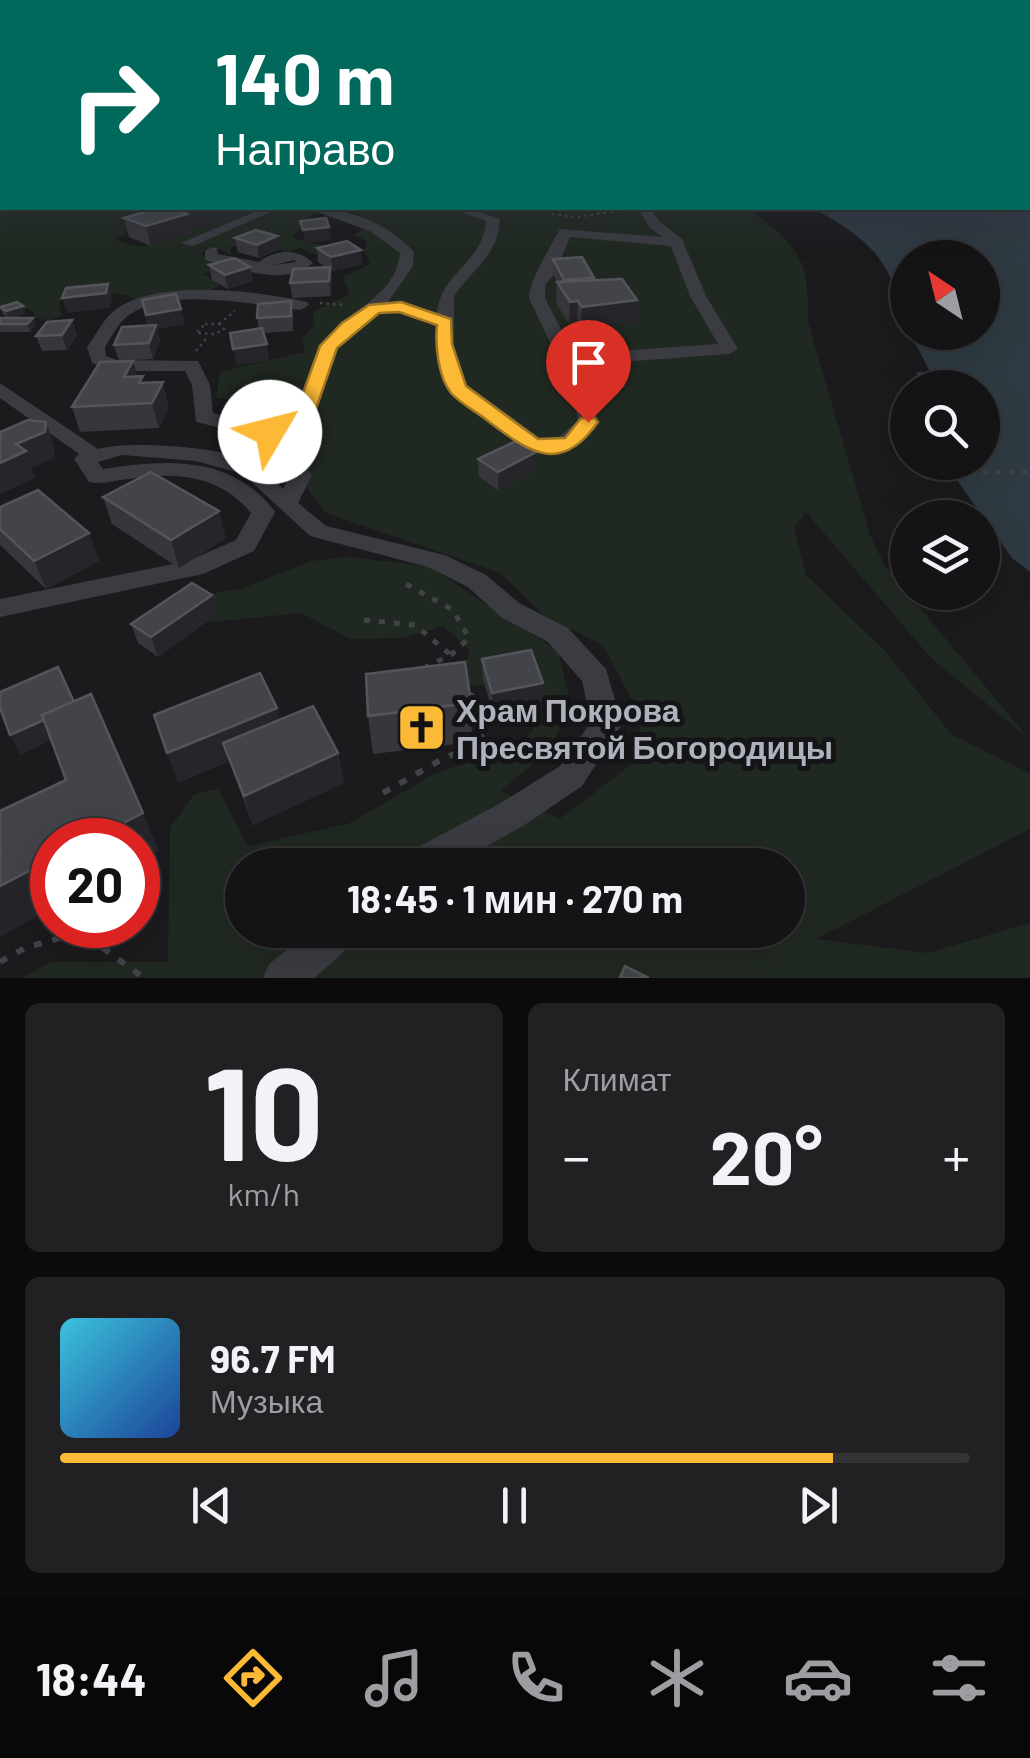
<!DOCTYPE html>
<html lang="ru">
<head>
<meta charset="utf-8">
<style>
  body { margin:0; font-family:Barlow,sans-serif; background:#212123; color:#f1f3f6; height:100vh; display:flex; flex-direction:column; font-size:38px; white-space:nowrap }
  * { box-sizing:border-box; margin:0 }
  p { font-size:32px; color:#9d9ea1 }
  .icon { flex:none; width:55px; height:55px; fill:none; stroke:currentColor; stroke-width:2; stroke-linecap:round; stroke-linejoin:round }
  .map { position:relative; height:978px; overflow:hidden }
  .panel { display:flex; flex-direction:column; gap:25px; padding:25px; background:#0b0b0c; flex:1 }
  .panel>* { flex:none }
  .guide { position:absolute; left:0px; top:0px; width:1030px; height:210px; box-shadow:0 10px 40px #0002,0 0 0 2px #333335; background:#00695c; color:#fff; overflow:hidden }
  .needle { width:65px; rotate:325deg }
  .buttons { position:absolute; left:890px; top:240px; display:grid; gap:20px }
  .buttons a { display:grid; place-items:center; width:110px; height:110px; border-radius:50%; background:#141416; box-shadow:0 10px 40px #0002,0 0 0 2px #333335; font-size:50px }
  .speed { position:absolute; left:30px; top:818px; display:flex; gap:20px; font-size:50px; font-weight:700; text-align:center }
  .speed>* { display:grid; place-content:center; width:130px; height:130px; border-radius:50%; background:#141416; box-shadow:0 10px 40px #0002,0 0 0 2px #333335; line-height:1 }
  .speed .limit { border:15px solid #d22; background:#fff; color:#111 }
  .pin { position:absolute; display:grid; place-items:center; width:85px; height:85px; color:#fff; margin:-102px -42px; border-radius:50% 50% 50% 0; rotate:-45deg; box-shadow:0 0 10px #0007 }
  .pin .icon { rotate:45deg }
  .me { position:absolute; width:110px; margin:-55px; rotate:53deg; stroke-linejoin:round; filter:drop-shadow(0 0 8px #0008) }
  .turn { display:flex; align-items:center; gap:35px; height:210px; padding:0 50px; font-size:45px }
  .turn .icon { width:130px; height:130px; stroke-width:2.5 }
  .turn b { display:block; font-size:70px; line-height:85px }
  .big { font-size:75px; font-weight:700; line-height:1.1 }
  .panel .widget { flex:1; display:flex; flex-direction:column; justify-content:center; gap:15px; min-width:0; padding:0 35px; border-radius:15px; background:#212123 }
  .panel .dial { align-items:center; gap:0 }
  .dial b { font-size:130px; line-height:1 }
  .song { display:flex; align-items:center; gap:30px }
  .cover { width:120px; height:120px; border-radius:15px; background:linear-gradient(135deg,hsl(190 70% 55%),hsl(220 70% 35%)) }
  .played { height:10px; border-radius:5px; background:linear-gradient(90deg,#fbb935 85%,#333335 85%) }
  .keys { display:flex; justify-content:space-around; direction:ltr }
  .heat { display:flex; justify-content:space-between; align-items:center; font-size:55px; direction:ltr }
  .panel .tiles { flex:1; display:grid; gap:25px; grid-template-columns:1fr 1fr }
  .widget:last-child { grid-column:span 2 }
  .trip { position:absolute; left:225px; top:848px; width:580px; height:100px; border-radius:50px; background:#141416; box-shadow:0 10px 40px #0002,0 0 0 2px #333335; font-weight:700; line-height:100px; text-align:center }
  .menu { display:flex; height:160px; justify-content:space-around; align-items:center; background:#080809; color:#9d9ea1 }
  .menu .icon { width:70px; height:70px }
  .menu .on { color:#fbb935 }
  .menu b { font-size:45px; color:#f1f3f6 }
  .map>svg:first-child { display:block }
  .green { fill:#202921; fill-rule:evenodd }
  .water { fill:#2f3a42 }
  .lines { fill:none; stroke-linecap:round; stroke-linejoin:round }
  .path-far3 { stroke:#414349; stroke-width:2.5; stroke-dasharray:2.5 4; stroke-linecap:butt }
  .path-far2 { stroke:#414349; stroke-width:4; stroke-dasharray:5 8; stroke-linecap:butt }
  .path-far1 { stroke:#414349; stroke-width:5; stroke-dasharray:6 9; stroke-linecap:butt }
  .path { stroke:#414349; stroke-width:6; stroke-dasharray:8 11; stroke-linecap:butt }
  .minor { fill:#3b3c42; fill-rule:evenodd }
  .wall { fill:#36363b }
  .shaded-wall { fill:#262529 }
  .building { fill:#434449; stroke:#53555b; stroke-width:2.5 }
  .route { fill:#fbb935; stroke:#a37822; stroke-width:2.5 }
  .labels { text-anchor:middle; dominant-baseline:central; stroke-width:10; stroke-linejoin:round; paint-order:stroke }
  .near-poi-label { font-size:32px; font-weight:bold; fill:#adb2bd; stroke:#151518; text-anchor:start }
</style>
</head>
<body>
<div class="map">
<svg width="1030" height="978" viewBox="0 0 1030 978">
  <rect width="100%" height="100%" fill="#1b1a1d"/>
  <!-- green -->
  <g class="green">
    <path d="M0,112L2,208H136L150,219L115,240L141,247L251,208L270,211L323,208L325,210L307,218L319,229H300L292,238L333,248L315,255L300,248L285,254C267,236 253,242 230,247L231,256C219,249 213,244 201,253L207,260L227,265L203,274L220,285L209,291L139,301C117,287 83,295 59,301L62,315L50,321L37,318L30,309L7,307L0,311Z"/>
    <path d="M342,208H748C798,248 809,254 808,322L870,535L884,564L1028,738L930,657L806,512L794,528L806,575L886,652L952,735L1030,773V829L816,939L928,953L1030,923V978H23L50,962H168L170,828L194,794L218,789L248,846L350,823L434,774L520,746L543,716L529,686L457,685L470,650L443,626L403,638L351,639L301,613L201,623L169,602L243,588L311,561L348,557L428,566L558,651L571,704L549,750L501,791L560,819L632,764L642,719L603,645L545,616L500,573L326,513L279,452L317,422L290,419L266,427L269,403L216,398L220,372L305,352L302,339L314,325L313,312L349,294L343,277L371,264L364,251L367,241L353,235L363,229L364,217ZM242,865H788V930H242Z"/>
  </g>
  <!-- water -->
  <path class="water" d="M1028,112H1030V572L1012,558L945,463L982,462V388L917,387V372H930L910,333L982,332V258H908L907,327C889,259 875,243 813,208H1028Z"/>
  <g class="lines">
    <!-- path-far3 -->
    <g class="path-far3">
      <path d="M552,214L576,217L627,210"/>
      <path d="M320,303L345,305"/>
      <path d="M205,324H219L224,329L215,334L196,333Z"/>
      <path d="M219,324L235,311"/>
      <path d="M196,351L208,336"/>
    </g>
    <!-- path-far2 -->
    <path class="path-far2" d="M931,473L1030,472"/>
    <!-- path-far1 -->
    <g class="path-far1">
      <path d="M406,584L453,610L469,638L451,655L426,667"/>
      <path d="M364,620L415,625L451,655"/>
      <path d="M467,695H472L482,738"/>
    </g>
    <!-- path -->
    <g class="path">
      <path d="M383,793L444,758L483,743L481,736"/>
      <path d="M0,962L25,948L81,932L144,978"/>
    </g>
    <!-- minor -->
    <g class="minor">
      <path d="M2,116V122L0,123V117Z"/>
      <path d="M264,208H280L193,246L181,243Z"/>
      <path d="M306,208C344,206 388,223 414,252L413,266L381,312L354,331L337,348L315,412L281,435L312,475L298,503L326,526L445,555L486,575L519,603L568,628L606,669L622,724L582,786L523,826L453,865H402L407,853L499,804L560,766L591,722L582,681L548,642L501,617L468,587L428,567L310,536L243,474L196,461L122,455L98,462L103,469C166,459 233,455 275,512L254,551L203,574L0,617V599L188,561L236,540L251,513C218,474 176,472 128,479C115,480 102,485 89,482L74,459L79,454L0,398V383L98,449C131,440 233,447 261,466C269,472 276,482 283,489L290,475C267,435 237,432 196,422L192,385L185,371H115L92,363L87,347C96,335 103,319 115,310C157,278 258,291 307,302L309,305L301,310C254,305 170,286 129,315C118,323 112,336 105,347L106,356L117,360L198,361L210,385L213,413L266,427C275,421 292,414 299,405C311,390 311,363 321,346C341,311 396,300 400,253L370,231Z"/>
      <path d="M450,208H468L500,219C498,256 473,268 454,296V346L466,384L543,440H555L578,421L574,393L529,298C529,281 551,246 560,229L663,237L649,227L638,208H650L659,221L682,239L706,296L738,349L729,354L579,365L594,393L598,422C560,473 526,452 485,418C473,408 457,401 449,387C438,369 436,346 437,326L393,307L401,302L437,314C439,274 484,262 486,221ZM570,237L671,246L690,296L718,344L574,354L545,298V285L555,273Z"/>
      <path d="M212,247L217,248L218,254L258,262C276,250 297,247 313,263C285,288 238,268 205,260V251ZM294,260L296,262L274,265Z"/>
      <path d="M312,930H355L342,954L314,978H263L269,964Z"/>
    </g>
  </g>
  <!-- wall -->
  <g class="wall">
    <path d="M141,208H250V209L233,214L234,216L190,230L191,233L151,246L129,237L124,218L149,211Z"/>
    <path d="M277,236L280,249L259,258L238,252L235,238Z"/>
    <path d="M317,248L363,264L333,271L331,270L332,281L331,296L292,298L290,283L326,267L318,262Z"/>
    <path d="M553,259L594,278L593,280L637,300L636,322L581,329L577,324H569L556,303L557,282L553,273Z"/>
    <path d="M209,265L250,267L253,281L228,289L212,280Z"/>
    <path d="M142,300L181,309L185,324L157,329L160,341L153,359L119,361L114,345L148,326Z"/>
    <path d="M291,301L293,316V331L263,333L269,360L237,365L230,333L259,329L257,318Z"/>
    <path d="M23,306L25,313L11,318L36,325L30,332H0V319L8,318L3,314L0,307Z"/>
    <path d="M72,320L77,336L67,350L42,351L36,336Z"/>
    <path d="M133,361L137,377L169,407L159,428L80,432L72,407Z"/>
    <path d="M478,459L536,470L498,490L479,477Z"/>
    <path d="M103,497L226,538L179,568L112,524Z"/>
    <path d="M0,507L89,533L99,561L46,589L0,545Z"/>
    <path d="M217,614L158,657L138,643L131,624Z"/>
    <path d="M482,659L542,703L493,713L483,679Z"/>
    <path d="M260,673L280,720L338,753L344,783L253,825L229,761L178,783Z"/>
    <path d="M471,703L472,742L373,754L368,716Z"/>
  </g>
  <!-- shaded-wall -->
  <g class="shaded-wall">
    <path d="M197,208L250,209L233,214L234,216L190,230L191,233L151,246L146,226Z"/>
    <path d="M329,227L331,240L305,243L303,230Z"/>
    <path d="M277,236L280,249L259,258L257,245Z"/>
    <path d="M361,250L363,264L333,271L331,257Z"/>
    <path d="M250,267L253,281L228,289L225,275Z"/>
    <path d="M330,267L332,281L331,296L329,281Z"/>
    <path d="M108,284L112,298L110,308L67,313L62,298Z"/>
    <path d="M637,300L636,322L581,329L582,307Z"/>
    <path d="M578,301L577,324H569L570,302Z"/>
    <path d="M23,306L25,313L9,319L6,311Z"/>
    <path d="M181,309L185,324L157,329L160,341L153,359L149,343L150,330L146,315Z"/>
    <path d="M33,318L36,325L30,332L27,324Z"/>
    <path d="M72,320L77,336L67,350L62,335Z"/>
    <path d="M267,344L269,360L237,365L233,349Z"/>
    <path d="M133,361L140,385L124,377Z"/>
    <path d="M163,382L169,407L159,428L152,403Z"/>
    <path d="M46,422L55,448L54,458L32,468L36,478L0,494V463L16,444Z"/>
    <path d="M536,452V470L498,490V472Z"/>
    <path d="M219,511L226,538L179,568L171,540Z"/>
    <path d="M89,533L99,561L46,589L34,561Z"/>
    <path d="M212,595L217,614L158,657L151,637Z"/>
    <path d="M543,683L542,703L493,713L492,693Z"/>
    <path d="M76,705L84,725L20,755L10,735Z"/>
    <path d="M277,708L284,737L223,743L229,761L178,783L167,753Z"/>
    <path d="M338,753L344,783L253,825L244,796Z"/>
    <path d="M143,813L159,851L138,863V840H90Z"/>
    <path d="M52,859V909L0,937V886Z"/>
  </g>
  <!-- building -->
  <g class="building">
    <path d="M159,208H197L182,212L187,214L146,226L124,218Z"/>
    <path d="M326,218L329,227L303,230L300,221Z"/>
    <path d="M256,230L277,236L257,245L235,238Z"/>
    <path d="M347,241L361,250L331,257L317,248Z"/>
    <path d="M582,257L594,278L564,280L553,259Z"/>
    <path d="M234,258L250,267L225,275L209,265Z"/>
    <path d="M330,267L329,281L290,283L293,269Z"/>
    <path d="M622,279L637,300L582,307L578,301L570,302L557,282Z"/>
    <path d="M108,284L106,293L62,298L66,288Z"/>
    <path d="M176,294L181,309L146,315L142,300Z"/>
    <path d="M291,301V316L257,318L258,304Z"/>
    <path d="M17,302L23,306L6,311L0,307Z"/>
    <path d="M1,318H33L27,324H0Z"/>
    <path d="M72,320L62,335L36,336L47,322Z"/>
    <path d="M156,325L149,343L114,345L122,327Z"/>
    <path d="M262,328L267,344L233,349L230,333Z"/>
    <path d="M133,361L124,377L143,376L139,383L163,382L152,403L72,407L100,362Z"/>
    <path d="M28,420L46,422L45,432L16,444L26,451L0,463V432Z"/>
    <path d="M516,441L536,452L498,472L478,459Z"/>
    <path d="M151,472L219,511L171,540L103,497Z"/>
    <path d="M38,490L89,533L34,561L0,529V507Z"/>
    <path d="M192,583L212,595L151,637L131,624Z"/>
    <path d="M531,650L543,683L492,693L482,659Z"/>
    <path d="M465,662L471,703L368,716L366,674Z"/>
    <path d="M58,667L74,702L42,715L44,720L10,735L0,708V692Z"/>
    <path d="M260,673L277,708L167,753L154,715Z"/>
    <path d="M91,694L143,813L90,840H52V859L0,886V811L66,780L42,715Z"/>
    <path d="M313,706L338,753L244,796L223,743Z"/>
    <path d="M625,966L649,978H620Z"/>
  </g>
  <!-- sky -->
  <linearGradient id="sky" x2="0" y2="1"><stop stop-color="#0f0e10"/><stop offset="0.45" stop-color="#393e4c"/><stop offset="1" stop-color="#393e4c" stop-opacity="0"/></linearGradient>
  <rect width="1030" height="249" fill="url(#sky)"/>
  <!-- route -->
  <path class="route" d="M401,302L451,319L452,344L466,386L538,439L565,438L581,418H595L598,422C561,475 530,453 488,421C477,412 461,404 451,393C438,377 435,344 437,325L399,312L379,313L337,348L315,412L277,437H262L259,432L262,428L299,404L320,346L342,323L369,305Z"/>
  <!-- icons -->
  <defs>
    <symbol id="church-square" viewBox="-11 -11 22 22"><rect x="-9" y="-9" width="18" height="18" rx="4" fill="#fbb935" stroke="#151518"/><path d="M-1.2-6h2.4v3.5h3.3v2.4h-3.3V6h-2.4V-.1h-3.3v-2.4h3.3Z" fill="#111"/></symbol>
  </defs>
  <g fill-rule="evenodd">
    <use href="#church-square" x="394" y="700" width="55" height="55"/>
  </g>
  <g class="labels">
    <!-- near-poi labels -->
    <g class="near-poi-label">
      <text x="456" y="709">Храм Покрова<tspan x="456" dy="37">Пресвятой Богородицы</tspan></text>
    </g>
  </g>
</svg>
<div class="buttons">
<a><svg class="needle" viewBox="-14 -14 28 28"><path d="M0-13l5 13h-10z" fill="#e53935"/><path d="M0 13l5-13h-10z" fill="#9d9ea1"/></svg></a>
<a><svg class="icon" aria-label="search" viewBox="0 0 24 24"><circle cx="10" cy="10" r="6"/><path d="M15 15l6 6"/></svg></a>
<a><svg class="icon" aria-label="layers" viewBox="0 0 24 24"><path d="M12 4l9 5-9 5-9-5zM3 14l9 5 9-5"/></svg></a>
</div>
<div class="speed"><div class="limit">20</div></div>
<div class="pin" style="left:588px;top:422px;background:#d93025"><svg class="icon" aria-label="arrive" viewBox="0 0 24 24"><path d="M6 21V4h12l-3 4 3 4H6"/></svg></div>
<svg class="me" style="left:270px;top:432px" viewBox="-20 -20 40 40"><circle r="19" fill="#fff"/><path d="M0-13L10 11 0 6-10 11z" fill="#fbb935"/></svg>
<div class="trip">18:45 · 1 мин · 270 m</div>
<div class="guide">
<div class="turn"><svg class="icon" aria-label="right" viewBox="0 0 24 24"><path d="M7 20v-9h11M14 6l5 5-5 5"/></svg><div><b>140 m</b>Направо</div></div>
</div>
</div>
<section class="panel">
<div class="tiles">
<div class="widget dial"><b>10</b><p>km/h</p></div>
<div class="widget"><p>Климат</p>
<div class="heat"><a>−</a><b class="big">20°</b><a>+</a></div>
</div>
<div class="widget">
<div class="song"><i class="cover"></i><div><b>96.7 FM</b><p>Музыка</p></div></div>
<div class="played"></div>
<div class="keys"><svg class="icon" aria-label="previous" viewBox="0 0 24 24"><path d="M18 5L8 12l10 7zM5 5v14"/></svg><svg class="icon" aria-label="pause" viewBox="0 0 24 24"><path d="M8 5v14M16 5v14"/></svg><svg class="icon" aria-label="next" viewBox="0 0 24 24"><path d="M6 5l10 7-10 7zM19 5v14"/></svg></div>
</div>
</div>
</section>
<nav class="menu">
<b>18:44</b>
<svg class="icon on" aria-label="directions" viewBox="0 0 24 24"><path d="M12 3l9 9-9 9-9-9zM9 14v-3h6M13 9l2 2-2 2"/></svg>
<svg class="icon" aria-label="music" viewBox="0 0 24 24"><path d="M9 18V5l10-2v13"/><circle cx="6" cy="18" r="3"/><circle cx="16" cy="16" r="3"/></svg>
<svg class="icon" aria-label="phone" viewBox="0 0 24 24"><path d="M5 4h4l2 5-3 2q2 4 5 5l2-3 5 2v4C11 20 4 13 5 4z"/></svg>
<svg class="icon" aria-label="climate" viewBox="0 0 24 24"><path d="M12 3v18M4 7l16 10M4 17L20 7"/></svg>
<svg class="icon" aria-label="car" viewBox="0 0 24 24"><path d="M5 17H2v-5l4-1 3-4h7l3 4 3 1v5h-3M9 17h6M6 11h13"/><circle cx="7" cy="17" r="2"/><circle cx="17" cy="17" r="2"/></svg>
<svg class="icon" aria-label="filters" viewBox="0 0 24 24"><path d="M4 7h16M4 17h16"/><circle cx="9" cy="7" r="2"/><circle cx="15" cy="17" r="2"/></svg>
</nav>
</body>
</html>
